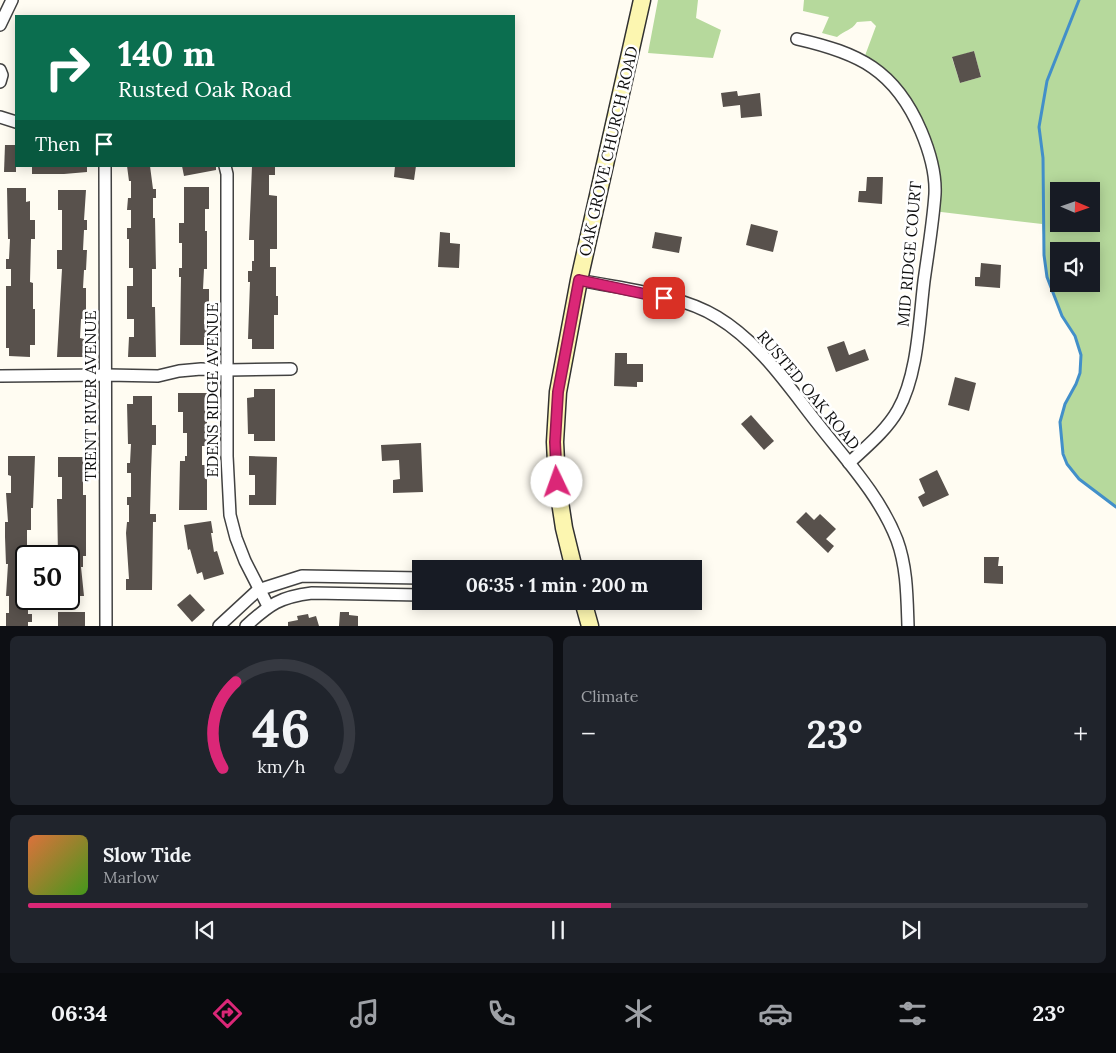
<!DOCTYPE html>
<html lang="en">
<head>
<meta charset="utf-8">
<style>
  body { margin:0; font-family:Lora,serif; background:#20242c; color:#f1f3f6; height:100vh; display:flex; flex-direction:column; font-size:19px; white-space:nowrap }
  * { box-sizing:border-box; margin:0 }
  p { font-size:16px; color:#9ea1a6 }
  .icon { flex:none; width:28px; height:28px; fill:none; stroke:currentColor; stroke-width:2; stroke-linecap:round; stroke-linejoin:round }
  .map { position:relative; height:626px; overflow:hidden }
  .side { display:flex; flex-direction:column; gap:10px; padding:10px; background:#0d0f14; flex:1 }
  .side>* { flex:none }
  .banner { position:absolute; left:15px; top:15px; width:500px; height:152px; border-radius:0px; box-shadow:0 2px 12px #0003; background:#0b6e4f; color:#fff; overflow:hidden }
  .needle { width:32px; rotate:92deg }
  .controls { position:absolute; left:1050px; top:182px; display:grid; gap:10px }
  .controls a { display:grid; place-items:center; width:50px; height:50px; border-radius:0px; background:#171b24; box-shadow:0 2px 12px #0003; font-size:25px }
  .speed { position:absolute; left:15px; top:545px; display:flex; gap:10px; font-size:25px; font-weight:700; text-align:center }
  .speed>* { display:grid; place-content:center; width:65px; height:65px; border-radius:50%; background:#171b24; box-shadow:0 2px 12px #0003; line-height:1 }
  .speed .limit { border:2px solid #111; border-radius:8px; background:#fff; color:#111 }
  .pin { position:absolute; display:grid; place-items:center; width:42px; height:42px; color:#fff; margin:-21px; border-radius:10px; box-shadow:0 2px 8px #0006 }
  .me { position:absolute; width:55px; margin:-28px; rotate:357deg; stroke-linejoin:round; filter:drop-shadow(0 0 4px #0008) }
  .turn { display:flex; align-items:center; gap:18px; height:105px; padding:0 20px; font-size:22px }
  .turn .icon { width:65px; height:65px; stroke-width:2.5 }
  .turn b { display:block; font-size:35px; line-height:42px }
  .then { display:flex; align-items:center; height:48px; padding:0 20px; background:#0003; gap:10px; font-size:19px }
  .big { font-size:38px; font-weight:800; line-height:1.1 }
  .side .tile { flex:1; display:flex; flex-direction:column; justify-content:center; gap:8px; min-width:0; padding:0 18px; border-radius:8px; background:#20242c }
  .side .dial { align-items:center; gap:0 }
  .dial svg { height:130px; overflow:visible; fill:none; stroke:#363941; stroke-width:7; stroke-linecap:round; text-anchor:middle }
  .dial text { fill:#f1f3f6; stroke:none }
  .song { display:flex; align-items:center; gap:15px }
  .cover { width:60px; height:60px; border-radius:8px; background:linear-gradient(135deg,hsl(20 70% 55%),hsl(100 70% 35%)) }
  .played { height:5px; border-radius:2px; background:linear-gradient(90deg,#db2777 55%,#363941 55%) }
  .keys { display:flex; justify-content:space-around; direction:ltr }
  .heat { display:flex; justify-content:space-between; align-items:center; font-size:28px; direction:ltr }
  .side .tiles { flex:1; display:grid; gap:10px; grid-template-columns:1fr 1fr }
  .tile:last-child { grid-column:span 2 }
  .trip { position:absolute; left:412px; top:560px; width:290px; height:50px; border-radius:0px; background:#171b24; box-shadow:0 2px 12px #0003; font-weight:800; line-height:50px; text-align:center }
  .menu { display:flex; height:80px; justify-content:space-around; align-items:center; background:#090b0e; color:#9ea1a6 }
  .menu .icon { width:35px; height:35px }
  .menu .active { color:#db2777 }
  .menu b { font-size:22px; color:#f1f3f6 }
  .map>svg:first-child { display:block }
  .forest { fill:#b6d99c; fill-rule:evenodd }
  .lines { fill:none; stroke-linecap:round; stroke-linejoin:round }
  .stream { stroke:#428fc9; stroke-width:3 }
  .building { fill:#58514c }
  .minor-casing { stroke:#424242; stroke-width:14 }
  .secondary-casing { stroke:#313131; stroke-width:19 }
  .minor { stroke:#fff; stroke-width:11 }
  .secondary { stroke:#fcf6b0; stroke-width:16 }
  .route-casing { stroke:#8e194d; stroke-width:12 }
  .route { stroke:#db2777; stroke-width:9 }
  .labels { text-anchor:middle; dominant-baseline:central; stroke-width:5; stroke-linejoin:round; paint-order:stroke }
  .street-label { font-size:16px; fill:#0f0f0f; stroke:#fff }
</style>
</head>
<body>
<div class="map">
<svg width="1116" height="626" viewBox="0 0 1116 626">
  <rect width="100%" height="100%" fill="#fffcf2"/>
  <!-- forest -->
  <g class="forest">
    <path d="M658,0H698L696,18L721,30L713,58L648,53Z"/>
    <path d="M804,0H1116V507L1079,479L1067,464L1063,454L1060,422L1065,404L1076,384L1080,373L1081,355L1075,336L1062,316L1047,277L1042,224L933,211L935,193L914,115L863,61L876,26L871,21L857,22C851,31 845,30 837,37L822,33L829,17L803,11ZM974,51L981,77L960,83L952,58ZM1059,191H1091V224H1059ZM1059,251H1091V284H1059Z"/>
  </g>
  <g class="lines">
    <!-- stream -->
    <path class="stream" d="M1079,0L1047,81L1039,127L1043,158L1044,255L1047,277L1062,316L1075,336L1081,355L1080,373L1076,384L1065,404L1060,422L1063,454L1067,464L1079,479L1116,507"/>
  </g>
  <!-- building -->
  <g class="building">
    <path d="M974,51L981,77L960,83L952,57Z"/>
    <path d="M737,91L738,96L760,93L762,116L741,118L740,105L723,107L721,93Z"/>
    <path d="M5,145H16V172H4Z"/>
    <path d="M32,166H87V172L64,174H32Z"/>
    <path d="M127,166H150L153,189H156V198H153V218H155L156,269H152V307H155L156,357H128L129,337H134V319H127V286H133V268H129V239H127V228H131V210H127L128,198H131V181H129Z"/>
    <path d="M182,166H216V170L184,176Z"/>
    <path d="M252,166H275V175H269V195L277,196V249H270V267H276V296H278V315H274V349H252V339H248L250,282H248V271H252V261H254V240H249Z"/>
    <path d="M395,166H416L414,180L394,177Z"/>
    <path d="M867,177H883L882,204L858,202L859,191H866Z"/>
    <path d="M184,187H209V209H205V231H207V269H204L203,289H209V303H205L204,324H208V338L204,337V345H180L181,277H179V268H182V243H179V223H184Z"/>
    <path d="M7,188H26V202L30,201V220H35V239H31L30,282L33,283V309H35V345H30V357L9,356V348H6V286H11V269H6V259H9L10,239H8Z"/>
    <path d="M58,190H86L84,220H87V230H84L83,250H87L86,270H84L83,288H86V319H81L80,338L84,339V357H57L62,269H57V250H62V210H58Z"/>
    <path d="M751,224L778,231L773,252L746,245Z"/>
    <path d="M440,232L450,233V243L460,244L459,268L438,267Z"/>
    <path d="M655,232L682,237L679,253L652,248Z"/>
    <path d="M981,263L1001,265L1000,288L975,286V277H980Z"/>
    <path d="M844,341L849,355L865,349L869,360L836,372L827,347Z"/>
    <path d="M615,353H627V364H643V382H637V387L614,386Z"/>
    <path d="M955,377L976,383L969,411L948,405Z"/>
    <path d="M254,389H275V441H254V434H248L247,398L254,397Z"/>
    <path d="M178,393H207V446H202V465H207V510H179L180,461H185V456H187V433H183V412H178Z"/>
    <path d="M133,396H152V425H156V445H152L151,473L150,514H156V522H153L152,590H126V579H129L126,533L127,522H129V505H127V497H131V473H127V463H130L131,444H128L127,404H133Z"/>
    <path d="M751,415L774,441L764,450L741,424Z"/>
    <path d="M421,443L423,492L393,493V480L400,479L399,460L382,461L381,445Z"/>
    <path d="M8,456H35L33,508H31V530H27V545H35V556H26V604H28V614H32V622H28V626H6V613H9V596H6L8,564H6L5,537V522H8L6,493H11V476L8,475Z"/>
    <path d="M249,456L277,457L276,505H249V495H255V475H249Z"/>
    <path d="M58,457H86V477H83V495H86V556H83V567H81L84,596H69V556H58L57,499H62V477H58Z"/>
    <path d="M937,470L949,495L923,507L918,497L925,493L919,479Z"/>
    <path d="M806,512L814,520L820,514L836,529L826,539L834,546L828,553L796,522Z"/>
    <path d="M211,521L213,533H211L214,552L217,551L224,574L204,580L202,572L197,574L190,549L188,550L184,525Z"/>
    <path d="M984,557H999L998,566H1003V584L984,583Z"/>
    <path d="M190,594L205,610L192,622L177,605Z"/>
    <rect x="58" y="612" width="27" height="14"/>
    <path d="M340,612H349V615L358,616V626H339Z"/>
    <path d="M308,614L309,618L316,616L319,626H288V622L298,620L297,616Z"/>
  </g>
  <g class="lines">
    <defs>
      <g id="minor">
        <path d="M0,25L12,0"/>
        <path d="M797,39C859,53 895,70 921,131C929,150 936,173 935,194C933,223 928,252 924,281C919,322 918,374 898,410C886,431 866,447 849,463"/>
        <path d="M0,70L2,75L0,82"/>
        <path d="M0,117L16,122"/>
        <path d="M105,166L106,626"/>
        <path d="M225,166L227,174V456L230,515L236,538L245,561L268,606"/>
        <path d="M579,280C622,289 680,294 717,317C760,343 788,386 818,424C846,460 880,496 897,540C907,567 907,597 908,626"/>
        <path d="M0,376L107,375L158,376L179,371L201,369L227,370L291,369"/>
        <path d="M219,626L258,590L302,576L421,578"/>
        <path d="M246,626C270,604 280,597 312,593L421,595"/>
      </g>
      <g id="secondary">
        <path d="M574,569L564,528L557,482L555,442L558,392L579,280L642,0"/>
        <path d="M583,601L590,626"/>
      </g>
    </defs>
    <!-- minor casing -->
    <use href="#minor" class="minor-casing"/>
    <!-- secondary casing -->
    <use href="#secondary" class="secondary-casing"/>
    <!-- minor -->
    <use href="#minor" class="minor"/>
    <!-- secondary -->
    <use href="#secondary" class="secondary"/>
  </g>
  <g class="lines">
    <defs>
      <path id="route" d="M557,482L555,442L558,392L579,280L664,298"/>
    </defs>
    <!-- route casing -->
    <use href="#route" class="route-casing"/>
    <!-- route -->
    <use href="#route" class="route"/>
  </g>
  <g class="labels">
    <!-- street labels -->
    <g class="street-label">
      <text transform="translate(608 151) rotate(-77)">OAK GROVE CHURCH ROAD</text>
      <text transform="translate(909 254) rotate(-85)">MID RIDGE COURT</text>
      <text transform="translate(212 390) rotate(-90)">EDENS RIDGE AVENUE</text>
      <text transform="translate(809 390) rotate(50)">RUSTED OAK ROAD</text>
      <text transform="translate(90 396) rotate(-90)">TRENT RIVER AVENUE</text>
    </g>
  </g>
</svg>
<div class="controls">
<a><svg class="needle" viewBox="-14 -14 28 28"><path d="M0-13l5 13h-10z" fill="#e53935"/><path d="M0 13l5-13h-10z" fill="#9ea1a6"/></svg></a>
<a><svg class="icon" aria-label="sound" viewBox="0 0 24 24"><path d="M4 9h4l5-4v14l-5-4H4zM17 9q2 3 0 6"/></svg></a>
</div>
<div class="speed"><div class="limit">50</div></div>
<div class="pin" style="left:664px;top:298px;background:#d93025"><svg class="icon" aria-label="arrive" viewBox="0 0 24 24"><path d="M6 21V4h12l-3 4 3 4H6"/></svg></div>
<svg class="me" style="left:557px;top:482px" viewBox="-20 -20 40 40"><circle r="19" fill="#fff"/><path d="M0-13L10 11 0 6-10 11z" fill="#db2777"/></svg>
<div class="trip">06:35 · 1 min · 200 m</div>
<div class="banner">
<div class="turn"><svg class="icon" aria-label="right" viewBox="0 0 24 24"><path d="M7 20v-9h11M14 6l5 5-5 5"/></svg><div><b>140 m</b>Rusted Oak Road</div></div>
<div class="then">Then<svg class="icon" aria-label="arrive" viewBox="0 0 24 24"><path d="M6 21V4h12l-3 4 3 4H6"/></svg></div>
</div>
</div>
<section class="side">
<div class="tiles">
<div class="tile dial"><svg viewBox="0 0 100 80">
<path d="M14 69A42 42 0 1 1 86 69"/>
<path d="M14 69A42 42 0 0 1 22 16" stroke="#db2777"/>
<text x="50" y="56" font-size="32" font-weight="700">46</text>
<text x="50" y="72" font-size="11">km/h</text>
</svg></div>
<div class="tile"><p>Climate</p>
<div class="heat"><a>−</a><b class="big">23°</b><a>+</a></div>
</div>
<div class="tile">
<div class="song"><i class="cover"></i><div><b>Slow Tide</b><p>Marlow</p></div></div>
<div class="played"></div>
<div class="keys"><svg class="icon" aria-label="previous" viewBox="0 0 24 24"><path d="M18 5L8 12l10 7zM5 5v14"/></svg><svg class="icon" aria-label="pause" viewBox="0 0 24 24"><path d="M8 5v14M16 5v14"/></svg><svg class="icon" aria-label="next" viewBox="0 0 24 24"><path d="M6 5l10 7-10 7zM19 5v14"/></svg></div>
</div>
</div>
</section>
<nav class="menu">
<b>06:34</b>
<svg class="icon active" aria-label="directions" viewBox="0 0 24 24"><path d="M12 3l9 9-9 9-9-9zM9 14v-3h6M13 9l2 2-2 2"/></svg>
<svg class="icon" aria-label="music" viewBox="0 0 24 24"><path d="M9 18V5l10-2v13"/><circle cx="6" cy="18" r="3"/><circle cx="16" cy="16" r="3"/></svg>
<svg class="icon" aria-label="phone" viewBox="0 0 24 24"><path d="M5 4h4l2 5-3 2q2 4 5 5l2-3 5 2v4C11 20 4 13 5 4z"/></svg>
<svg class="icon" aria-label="climate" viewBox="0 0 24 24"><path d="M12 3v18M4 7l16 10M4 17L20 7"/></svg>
<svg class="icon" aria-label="car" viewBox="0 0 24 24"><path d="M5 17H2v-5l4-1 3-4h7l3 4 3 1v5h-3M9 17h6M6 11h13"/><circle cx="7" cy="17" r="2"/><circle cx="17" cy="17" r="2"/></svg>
<svg class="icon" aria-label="filters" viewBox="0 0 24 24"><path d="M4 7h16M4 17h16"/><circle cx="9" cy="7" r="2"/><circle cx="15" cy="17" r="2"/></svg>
<b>23°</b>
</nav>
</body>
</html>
